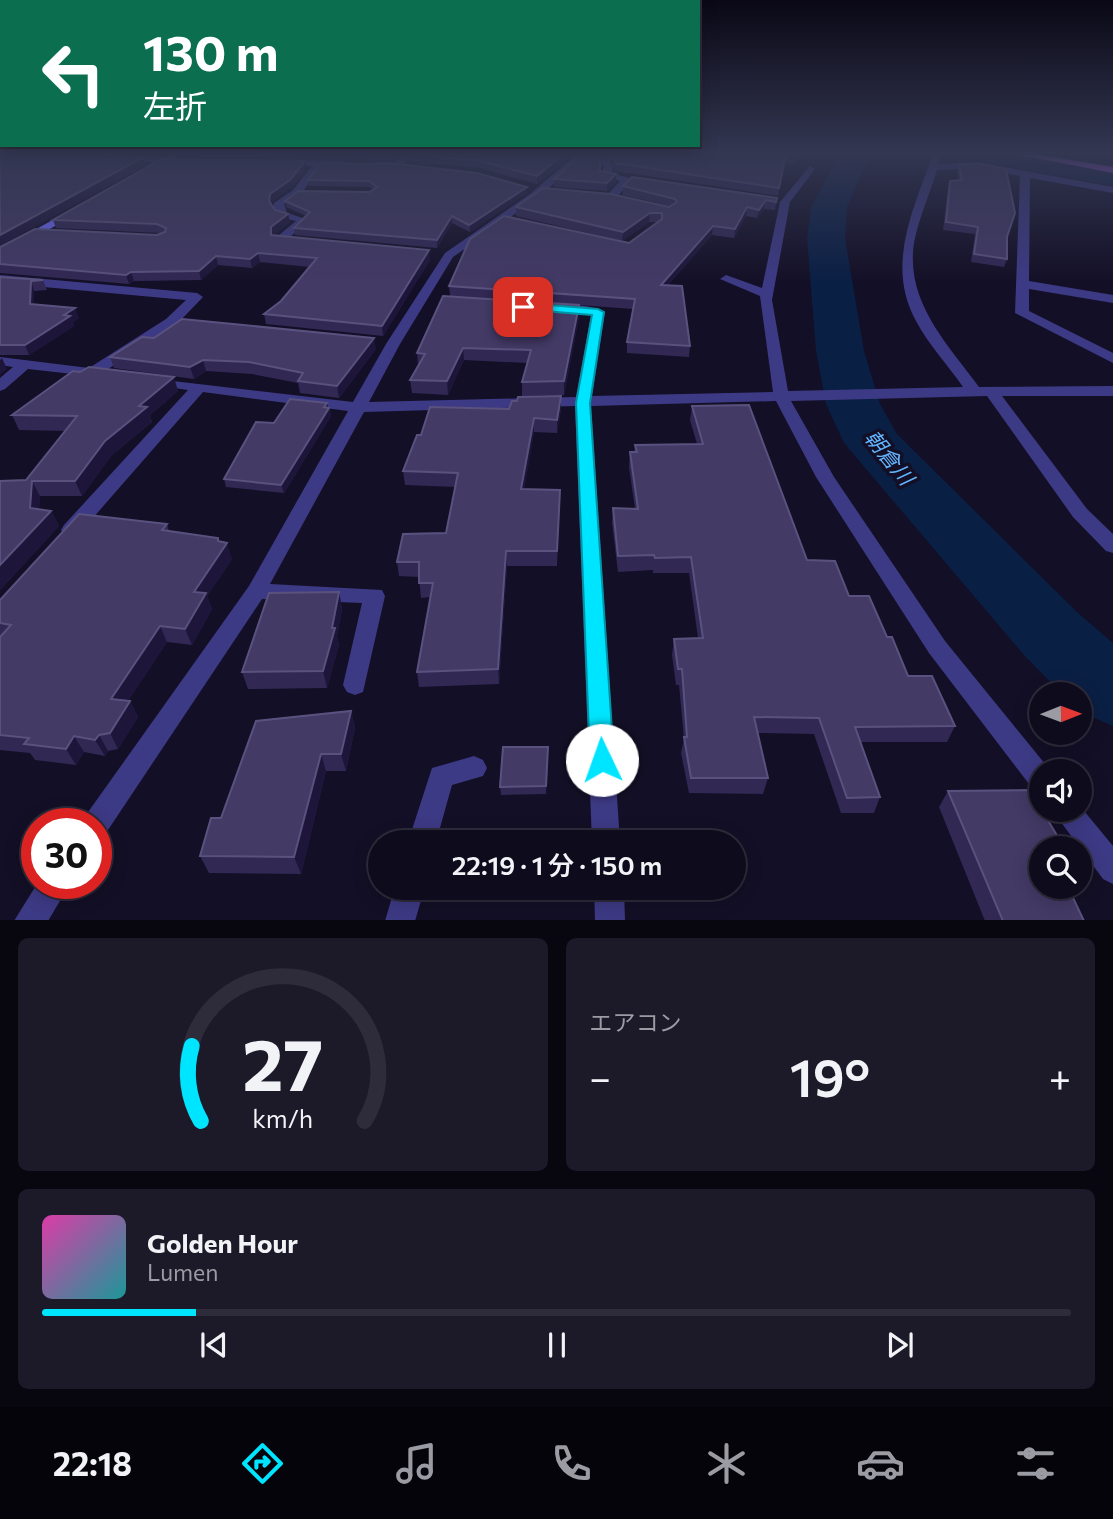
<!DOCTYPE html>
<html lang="ja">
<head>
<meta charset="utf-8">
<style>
  body { margin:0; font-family:Commissioner,"Noto Sans JP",sans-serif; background:#1c1929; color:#f1f3f6; height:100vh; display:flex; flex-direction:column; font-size:26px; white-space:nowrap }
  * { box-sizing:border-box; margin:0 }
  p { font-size:23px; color:#9b9ba3 }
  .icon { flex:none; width:38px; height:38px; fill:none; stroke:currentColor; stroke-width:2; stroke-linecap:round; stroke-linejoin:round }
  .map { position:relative; height:920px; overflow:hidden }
  .side { display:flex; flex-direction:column; gap:18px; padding:18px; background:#08060f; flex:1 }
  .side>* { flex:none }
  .hud { position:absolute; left:0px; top:0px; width:700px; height:147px; box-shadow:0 4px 18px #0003,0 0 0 2px #2e2b3b; background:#0b6e4f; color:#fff; overflow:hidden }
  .needle { width:46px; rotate:89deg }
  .controls { position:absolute; left:1029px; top:682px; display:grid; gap:14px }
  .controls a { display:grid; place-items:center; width:63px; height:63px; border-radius:50%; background:#0e0b1c; box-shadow:0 4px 18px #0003,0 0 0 2px #2e2b3b; font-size:35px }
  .speed { position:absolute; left:21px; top:808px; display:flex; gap:14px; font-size:35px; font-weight:700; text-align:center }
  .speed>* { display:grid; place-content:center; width:91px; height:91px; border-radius:50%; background:#0e0b1c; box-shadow:0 4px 18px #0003,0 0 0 2px #2e2b3b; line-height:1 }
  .speed .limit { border:10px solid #d22; background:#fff; color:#111 }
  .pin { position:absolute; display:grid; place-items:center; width:60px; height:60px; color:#fff; margin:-30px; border-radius:14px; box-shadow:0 4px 10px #0006 }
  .me { position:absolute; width:77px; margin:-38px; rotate:357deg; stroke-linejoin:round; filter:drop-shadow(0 0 5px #0008) }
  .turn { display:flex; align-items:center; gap:24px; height:147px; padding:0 28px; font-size:32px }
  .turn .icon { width:91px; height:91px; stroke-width:2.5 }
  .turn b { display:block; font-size:49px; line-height:60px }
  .big { font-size:52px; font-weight:600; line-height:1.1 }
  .side .card { flex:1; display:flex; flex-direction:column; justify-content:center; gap:10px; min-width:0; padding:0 24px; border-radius:10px; background:#1c1929 }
  .side .dial { align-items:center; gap:0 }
  .dial svg { height:182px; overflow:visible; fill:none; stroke:#2e2b3b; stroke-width:7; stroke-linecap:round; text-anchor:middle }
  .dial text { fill:#f1f3f6; stroke:none }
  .song { display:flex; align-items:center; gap:21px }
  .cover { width:84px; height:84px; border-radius:10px; background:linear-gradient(135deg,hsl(320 70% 55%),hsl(180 70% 35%)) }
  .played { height:7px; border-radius:4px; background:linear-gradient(90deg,#00e5ff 15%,#2e2b3b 15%) }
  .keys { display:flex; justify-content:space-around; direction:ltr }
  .heat { display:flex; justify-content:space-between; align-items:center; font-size:38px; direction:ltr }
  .side .tiles { flex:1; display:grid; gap:18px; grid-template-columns:1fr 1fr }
  .card:last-child { grid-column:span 2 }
  .trip { position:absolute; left:368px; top:830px; width:378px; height:70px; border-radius:35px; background:#0e0b1c; box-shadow:0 4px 18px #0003,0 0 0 2px #2e2b3b; font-weight:600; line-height:70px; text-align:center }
  .tab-bar { display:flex; height:112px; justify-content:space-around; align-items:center; background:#06040b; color:#9b9ba3 }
  .tab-bar .icon { width:49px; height:49px }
  .tab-bar .active { color:#00e5ff }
  .tab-bar b { font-size:32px; color:#f1f3f6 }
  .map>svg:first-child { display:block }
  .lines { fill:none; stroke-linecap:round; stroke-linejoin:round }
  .river { fill:#0a1f44; fill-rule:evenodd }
  .street { fill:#3d3a85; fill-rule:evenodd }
  .secondary { fill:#6f6bff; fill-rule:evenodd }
  .primary { fill:#c25bff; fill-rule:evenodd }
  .wall { fill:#312854 }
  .shaded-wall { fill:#1d163a }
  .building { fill:#433a66; stroke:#5a527e; stroke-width:2 }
  .route { fill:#00e5ff; stroke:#0095a6; stroke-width:2 }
  .labels { text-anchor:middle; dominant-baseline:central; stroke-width:7; stroke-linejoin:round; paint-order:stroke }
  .water-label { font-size:21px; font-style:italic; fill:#62b6ff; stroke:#130f26 }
</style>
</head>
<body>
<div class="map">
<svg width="1113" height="921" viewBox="0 0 1113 921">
  <rect width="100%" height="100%" fill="#130f26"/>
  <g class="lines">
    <!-- river -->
    <g class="river">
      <path d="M840,154H870L847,207L845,238L864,351L880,404L897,434L1078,613L1113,643V726L1080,712V695H1063L1024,655L844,443L826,404L816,351L807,238L811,207Z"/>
      <path d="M973,154H1039L1113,166V186L988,163L977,160Z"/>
    </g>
    <!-- street -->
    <g class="street">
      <path d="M81,154L183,158L188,161L183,164L85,157Z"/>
      <path d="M404,154H413L401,167L375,168L370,165L375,162H396Z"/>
      <path d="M577,154H586L538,198L453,257L400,344L369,402L576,397L591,315L551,312L549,309C559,302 595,305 605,312L592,396L773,392L760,296L720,279L726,275L762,288L780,202L810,166L815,169L790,202L772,300L788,391L963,387C948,365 928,344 916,321C885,265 914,208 933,154H941L938,164L977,162L1113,187V193L1030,178L1029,281L1113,295V303L1029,289V311L1113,353V363L1015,313L1020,176L977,168L937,170C930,194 914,229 913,253C910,307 949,346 979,387L1113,386V396H1002L1087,509L1113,534V553L1106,551L1073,517L987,396L791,401L834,477L945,641L1050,770L1041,772V791L1032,788L929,653L816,477L776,401L591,406L620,842H592L575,406L364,412L270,584L382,590L385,596L363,692L355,695L347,692L343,685L362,603L262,599L106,833L96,837V824H82L86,815L249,586L348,411L203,392L78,535H64L61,530L64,525L188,390L147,384L144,381L147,378L353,402L386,344L445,253L530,194Z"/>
      <path d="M606,154H641L609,160L614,167L611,173L633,179L615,199L587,198L586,196L591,193L608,194L620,181L600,175L604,167L599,160Z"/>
      <path d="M281,160L344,161L349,164L344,167L321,166L301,194L284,204L287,213L309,220L289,238L299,240L301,242L295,245L273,240L296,221L279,217L273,208L274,203L293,190L312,166L284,165Z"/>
      <path d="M0,275L197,293L203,297L176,325L105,371L112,375L109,378L28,369L5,389L0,391V378L13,367L0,365V357L89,368L166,319L186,300L0,283Z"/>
      <path d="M474,756L483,760L487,768L483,776L452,785L436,842H408L432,768Z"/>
      <path d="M1080,806L1113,846V884L1103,879L1052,810H1080Z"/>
      <path d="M37,884H70L48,921H14Z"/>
      <path d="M395,887H425L415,921H385Z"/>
      <path d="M594,887H624L625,921H595Z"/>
    </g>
    <!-- secondary -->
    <g class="secondary">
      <path d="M171,154H181L152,172L144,170Z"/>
      <path d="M69,211L78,213L0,257V249Z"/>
    </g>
    <!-- primary -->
    <path class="primary" d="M1015,154H1033L1113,167V173Z"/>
  </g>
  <!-- wall -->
  <g class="wall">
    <path d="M127,154H171L163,156Z"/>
    <path d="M182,154H401L395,159L183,156Z"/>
    <path d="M410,154H573L537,184L479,168L410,161Z"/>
    <path d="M603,154L600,156V171L616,174V182L607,191L554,187V179Z"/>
    <path d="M613,154H803L795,163L784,162L778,196L615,171L613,161Z"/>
    <path d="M321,163L527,187V193L470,232L452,223L437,248L295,235L294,228L306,216L286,207L285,201L369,192L373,190L370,187L309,186L308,180Z"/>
    <path d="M959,165L1007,237V259L1004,267L971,262L975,234L943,230L948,188L950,181L959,180L957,172Z"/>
    <path d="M307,169L291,188L271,202V204L275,210L288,214L290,222L274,235L430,260L383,336L266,324L264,314L281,301L310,267L260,262L252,268L218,265L201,280L134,281L129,284L0,273V247L157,235L161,233L56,228L53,220Z"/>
    <path d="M623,186L777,198L775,210L764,209L757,218L746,216L734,238L712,235L668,285L690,346L689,357L627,353V342L633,309L579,305V317L564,395L522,396V382L528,363L464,360L448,395L412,393L410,380L418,365L417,353L450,296L449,286L629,243L658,222H649L622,241L516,216V207L670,206L623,195Z"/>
    <path d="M0,277L43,280L47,290L34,291V304L79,318L73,322L74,326L29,355H0Z"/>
    <path d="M154,338L376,349L339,398L300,393L298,383L252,374L206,371L194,379L114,368L110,357Z"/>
    <path d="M178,391L150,415L152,422L111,456L82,496H40L39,509L51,511L59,526L0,590V481L26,480L66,431L19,430L12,415Z"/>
    <path d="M692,406L807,560L849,596L887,637L908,676L955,726L947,742H861L880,797L874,813H841L814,734L758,733L768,778L763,794L689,793L681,753L684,739L679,685H676L672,655L674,639L698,638L689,573H653V570L618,572L612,523L613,508L635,509L629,467L630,452H634L635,445L697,444L690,420Z"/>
    <path d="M329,408L331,416L284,493L226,487L224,479L274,423Z"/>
    <path d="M509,409H561L557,433L534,432L524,489L560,490L557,566H507L499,684L419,687L417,672L430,597L421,598L419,577L399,576L397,562L446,533L456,487L405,485L403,471L421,435Z"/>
    <path d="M167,524L169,531L218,538L219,542L232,559L207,596L212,609L192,645L167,642L128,701H130L138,717L118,749L108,751L105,756L84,752L76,765L35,760L30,753L0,750V600Z"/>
    <path d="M339,592L342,609L337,637L339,645L327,688L248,689L242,672Z"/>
    <path d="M351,711L355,728L346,771H326L301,874L209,873L200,856L221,818Z"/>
    <path d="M548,747L546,794L501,795L500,787Z"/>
    <path d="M948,791L1041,849L1084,921H985L939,807Z"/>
  </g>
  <!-- shaded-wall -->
  <g class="shaded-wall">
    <path d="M394,154H401L395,159Z"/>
    <path d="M564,154H573L537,184V176Z"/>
    <path d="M798,154H803L795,163L796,155Z"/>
    <path d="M142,158L145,166L0,246V235Z"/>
    <path d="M305,161L307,169L291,188L271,202V209L269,201L270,194Z"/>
    <path d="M616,174V182L607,191V183Z"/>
    <path d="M527,187V193L470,232L469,225Z"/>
    <path d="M766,200L764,209L757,218L759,210Z"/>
    <path d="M747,207L746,216L734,238L735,229Z"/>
    <path d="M650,213L649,222L622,241L623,232Z"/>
    <path d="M288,214L290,222L273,236L271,235V227Z"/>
    <path d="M452,216V223L437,248V240Z"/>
    <path d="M713,226L712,235L660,294L661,285Z"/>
    <path d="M429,250L430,260L383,336L382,326Z"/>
    <path d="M258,253L260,262L252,268L250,259Z"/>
    <path d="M216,256L218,265L201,280L199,271Z"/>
    <path d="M131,272L134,281L129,284L126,275Z"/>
    <path d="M31,281L34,291V314L30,304Z"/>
    <path d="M579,305V317L564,395V381Z"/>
    <path d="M75,308L79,318L73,322L74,326L29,355L25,345Z"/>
    <path d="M374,338L376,349L339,398L337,386Z"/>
    <path d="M463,348L464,360L448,395L447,381Z"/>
    <path d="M2,358L7,369L0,375V360Z"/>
    <path d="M203,360L206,371L194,379L190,367Z"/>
    <path d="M174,377L178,391L150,415L152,422L111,456L82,496L75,481L105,441L139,406Z"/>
    <path d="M561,396V409L557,433V420Z"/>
    <path d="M327,403L331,416L284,493L281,485Z"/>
    <path d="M534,418V432L522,503L521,489Z"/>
    <path d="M32,481L40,496L38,524L30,508Z"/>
    <path d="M51,511L59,526L0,590V565Z"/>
    <path d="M218,538L222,550L227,543L232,559L207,596L212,609L192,645L185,629L194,592L218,541Z"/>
    <path d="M506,551L507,566L499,684L498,669Z"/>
    <path d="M339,592L342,609L337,637L339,645L327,688L323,671Z"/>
    <path d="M160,626L167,642L119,715L111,699Z"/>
    <path d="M130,701L138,717L118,749L110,733Z"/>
    <path d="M351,711L355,728L346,771L341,754Z"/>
    <path d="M99,735L108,751L105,756L95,740Z"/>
    <path d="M74,736L84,752L76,765L66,749Z"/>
    <path d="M321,754L326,771L301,874L294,857Z"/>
  </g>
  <!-- building -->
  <g class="building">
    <path d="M0,154H98L142,158L0,235Z"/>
    <path d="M412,154H564L537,176L479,161Z"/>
    <path d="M582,154H600V171L616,174L607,183L554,179Z"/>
    <path d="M613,154H798L796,155L786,154L779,188L615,163Z"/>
    <path d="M162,159L305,161L290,180L270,194L269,201L275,210L288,214L271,227V235L429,250L382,326L264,314L281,301L317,258L258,253L250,259L216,256L199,271L131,272L126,275L0,264V247L35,229L157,235L165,232L166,228L157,224L53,220Z"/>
    <path d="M321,163L397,164L477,173L527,187L469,225L452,216L437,240L294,228L310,212L285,201L298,191L369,192L377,187L369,181L308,180Z"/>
    <path d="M979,164L1006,169L1015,213L1007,237V259L974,254L978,227L946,222L950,181L962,180L959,165Z"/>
    <path d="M632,177L777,198L776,202L766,200L759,210L747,207L735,229L713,226L661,285L682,286L690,346L627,342L635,299L449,286L470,239L504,216L629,243L662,219V213H650L623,232L516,207L543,188L611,194L669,207L677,202L675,199L623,186Z"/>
    <path d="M0,277L43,280L31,281L30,304L75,308L64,315L70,316L25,345H0Z"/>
    <path d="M443,296L579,305L564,381L522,382L531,350L463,348L447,381L410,380L425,354L417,353Z"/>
    <path d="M182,319L374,338L337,386L298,381L303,373L249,362L203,360L190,367L110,357L142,337L154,338Z"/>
    <path d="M89,367L174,377L139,406L147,407L105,441L75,481H32L30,508L51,511L0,565V481L26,480L77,416L12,415L73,371L80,372Z"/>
    <path d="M561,396L557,420L534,418L521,489L560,490L557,551H506L498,669L417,672L433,583H419V562H397L403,534L446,533L458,473L403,471L417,435H421L430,407L509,409L512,401H517L518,397Z"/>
    <path d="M290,399L327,403L324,407L329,408L281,485L224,479L256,422L274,423Z"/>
    <path d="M749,405L807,560L835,561L849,596H869L887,637H892L908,676H932L955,726L855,727L880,797L847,798L819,718L754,717L768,778H691L684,737H687L682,669H678L674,639L703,638L691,557L655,558L654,555L618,556L613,508L638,509L630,452H637L635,445L703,444L692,406Z"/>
    <path d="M79,514L167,524L162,530L218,538V541L227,543L194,592L206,593L185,629L160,626L111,699L130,701L110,733L99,735L95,740L74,736L66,749L24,744L29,738L0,735V637L11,625L0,623V600Z"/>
    <path d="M339,592L332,628H335L323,671L242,672L269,593Z"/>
    <path d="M351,711L341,754H321L294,857L200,856L211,818H221L256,721Z"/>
    <path d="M503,747H548L546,786L500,787Z"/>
    <path d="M1030,790L1065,849H1041V887H1068L1084,921H1003L948,791Z"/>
  </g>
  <!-- sky -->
  <linearGradient id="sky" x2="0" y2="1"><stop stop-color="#0a0815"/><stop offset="0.54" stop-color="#333752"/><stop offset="1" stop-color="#333752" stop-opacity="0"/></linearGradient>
  <rect width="1113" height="283" fill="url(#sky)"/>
  <!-- route -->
  <path class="route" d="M523,303L598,309L604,312L590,403L614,760L610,767L602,770L593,767L590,760L576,403L592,315L519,309L517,307Z"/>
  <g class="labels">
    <!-- water labels -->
    <g class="water-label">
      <text transform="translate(890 457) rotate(51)">朝倉川</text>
    </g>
  </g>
</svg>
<div class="controls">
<a><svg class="needle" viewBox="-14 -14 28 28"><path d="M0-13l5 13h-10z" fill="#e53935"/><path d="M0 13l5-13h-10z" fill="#9b9ba3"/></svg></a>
<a><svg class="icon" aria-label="sound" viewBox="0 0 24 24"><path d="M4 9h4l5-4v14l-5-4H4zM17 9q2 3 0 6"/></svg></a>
<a><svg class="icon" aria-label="search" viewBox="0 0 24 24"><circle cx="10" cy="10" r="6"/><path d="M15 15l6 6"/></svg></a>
</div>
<div class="speed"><div class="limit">30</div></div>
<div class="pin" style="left:523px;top:307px;background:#d93025"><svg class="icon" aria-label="arrive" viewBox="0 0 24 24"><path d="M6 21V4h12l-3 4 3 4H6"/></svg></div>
<svg class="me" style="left:602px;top:760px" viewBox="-20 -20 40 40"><circle r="19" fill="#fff"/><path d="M0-13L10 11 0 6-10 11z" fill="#00e5ff"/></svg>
<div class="trip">22:19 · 1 分 · 150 m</div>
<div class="hud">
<div class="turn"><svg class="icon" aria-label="left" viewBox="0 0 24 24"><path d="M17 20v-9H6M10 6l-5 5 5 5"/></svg><div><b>130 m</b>左折</div></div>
</div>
</div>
<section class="side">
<div class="tiles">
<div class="card dial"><svg viewBox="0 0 100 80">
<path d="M14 69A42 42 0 1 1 86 69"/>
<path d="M14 69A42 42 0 0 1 10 36" stroke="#00e5ff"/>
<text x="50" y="56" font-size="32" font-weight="700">27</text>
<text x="50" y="72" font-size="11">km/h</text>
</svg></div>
<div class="card"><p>エアコン</p>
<div class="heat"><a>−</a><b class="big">19°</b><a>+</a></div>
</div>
<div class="card">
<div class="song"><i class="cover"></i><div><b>Golden Hour</b><p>Lumen</p></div></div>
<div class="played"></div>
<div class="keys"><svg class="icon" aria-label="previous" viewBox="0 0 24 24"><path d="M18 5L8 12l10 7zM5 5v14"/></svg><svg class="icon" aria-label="pause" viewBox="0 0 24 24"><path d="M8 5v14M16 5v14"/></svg><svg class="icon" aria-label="next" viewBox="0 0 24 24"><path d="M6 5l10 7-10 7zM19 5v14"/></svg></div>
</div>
</div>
</section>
<nav class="tab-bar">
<b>22:18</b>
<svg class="icon active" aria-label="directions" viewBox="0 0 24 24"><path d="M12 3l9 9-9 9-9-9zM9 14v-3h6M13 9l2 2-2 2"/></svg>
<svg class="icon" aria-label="music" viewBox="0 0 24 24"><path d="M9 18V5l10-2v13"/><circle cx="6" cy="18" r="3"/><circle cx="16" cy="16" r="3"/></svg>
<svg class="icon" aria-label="phone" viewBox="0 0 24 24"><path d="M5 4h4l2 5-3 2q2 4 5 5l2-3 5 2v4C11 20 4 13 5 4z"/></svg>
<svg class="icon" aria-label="climate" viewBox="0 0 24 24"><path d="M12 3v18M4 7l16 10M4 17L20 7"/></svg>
<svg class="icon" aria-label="car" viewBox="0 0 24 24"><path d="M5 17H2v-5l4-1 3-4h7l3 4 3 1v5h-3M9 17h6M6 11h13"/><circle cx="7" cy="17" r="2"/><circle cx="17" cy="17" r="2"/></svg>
<svg class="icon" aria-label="filters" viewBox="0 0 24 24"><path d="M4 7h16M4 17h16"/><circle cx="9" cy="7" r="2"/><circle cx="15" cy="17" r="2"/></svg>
</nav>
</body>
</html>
